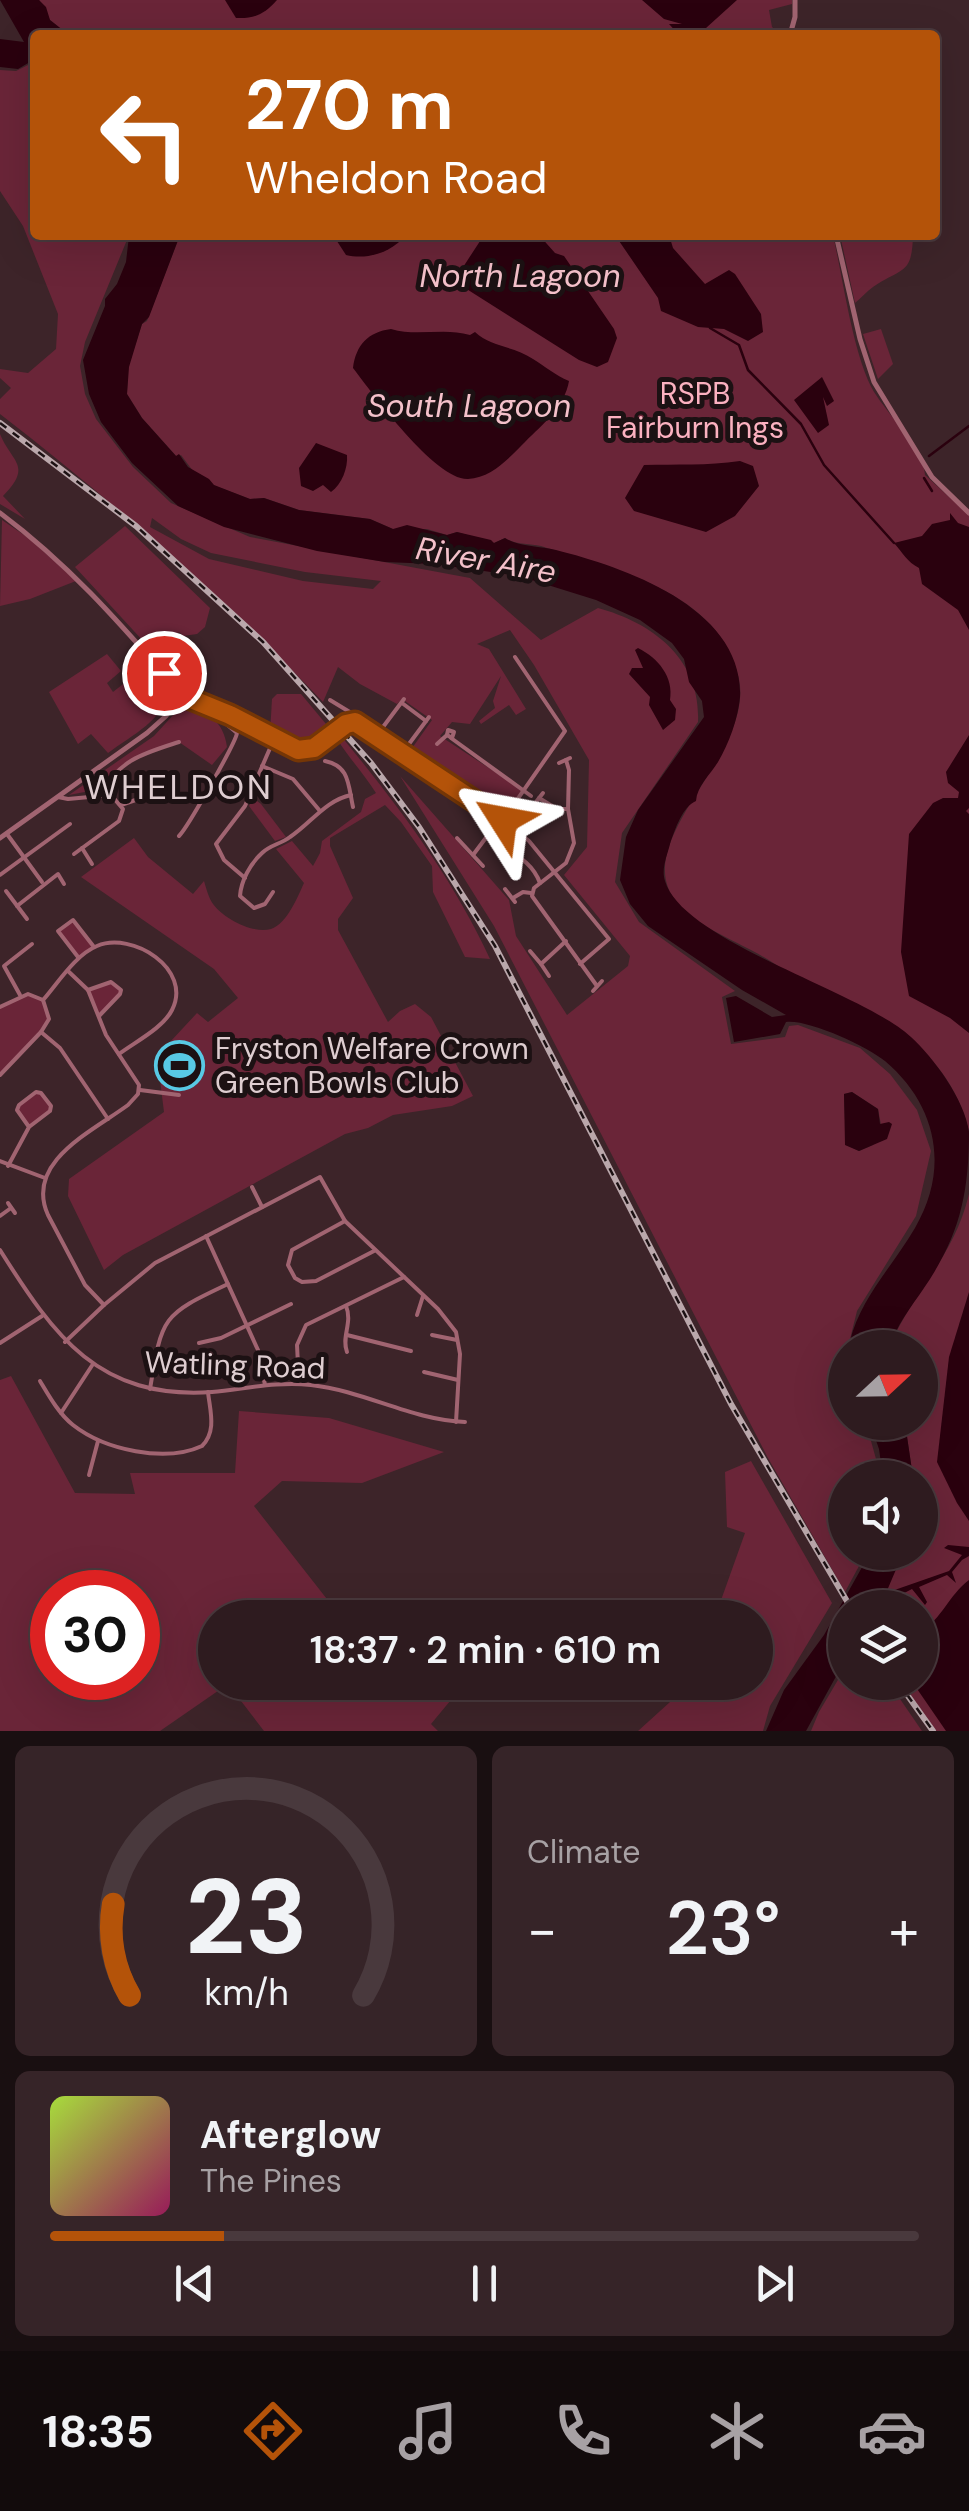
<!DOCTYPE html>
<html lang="en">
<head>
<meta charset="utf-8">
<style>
  body { margin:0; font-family:"DM Sans",sans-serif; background:#362428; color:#f1f3f6; height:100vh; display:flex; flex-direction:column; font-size:38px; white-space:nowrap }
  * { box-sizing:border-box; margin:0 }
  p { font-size:32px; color:#a7a1a4 }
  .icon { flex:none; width:55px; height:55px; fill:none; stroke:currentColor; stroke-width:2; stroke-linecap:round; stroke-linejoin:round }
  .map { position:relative; height:1731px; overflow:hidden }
  .panel { display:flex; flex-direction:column; gap:15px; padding:15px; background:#190f11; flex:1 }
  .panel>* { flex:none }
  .guide { position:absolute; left:30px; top:30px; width:910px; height:210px; border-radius:10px; box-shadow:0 10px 40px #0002,0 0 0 2px #49393d; background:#b45309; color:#fff; overflow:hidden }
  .needle { width:65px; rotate:68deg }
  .tools { position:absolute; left:828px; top:1330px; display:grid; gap:20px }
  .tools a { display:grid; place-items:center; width:110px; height:110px; border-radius:50%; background:#2e1b1f; box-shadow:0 10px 40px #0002,0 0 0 2px #49393d; font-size:50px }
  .speed { position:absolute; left:30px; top:1570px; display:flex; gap:20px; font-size:50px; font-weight:700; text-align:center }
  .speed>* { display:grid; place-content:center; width:130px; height:130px; border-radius:50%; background:#2e1b1f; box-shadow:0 10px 40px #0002,0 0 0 2px #49393d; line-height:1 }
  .speed .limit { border:15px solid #d22; background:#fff; color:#111 }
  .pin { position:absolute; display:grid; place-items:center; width:85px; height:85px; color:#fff; margin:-42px; border:5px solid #fff; border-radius:50%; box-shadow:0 2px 10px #0007 }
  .me { position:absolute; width:110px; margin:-55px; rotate:304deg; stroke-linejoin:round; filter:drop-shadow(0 0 8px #0008) }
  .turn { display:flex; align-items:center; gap:35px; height:210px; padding:0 50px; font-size:45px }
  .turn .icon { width:130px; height:130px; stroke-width:2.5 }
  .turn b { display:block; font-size:70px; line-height:85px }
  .big { font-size:75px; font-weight:600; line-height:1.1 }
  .panel .card { flex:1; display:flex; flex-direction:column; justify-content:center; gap:15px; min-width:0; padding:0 35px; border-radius:15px; background:#362428 }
  .panel .dial { align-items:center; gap:0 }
  .dial svg { height:260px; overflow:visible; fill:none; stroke:#49393d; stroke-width:7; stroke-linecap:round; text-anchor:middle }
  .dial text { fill:#f1f3f6; stroke:none }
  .song { display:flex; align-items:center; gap:30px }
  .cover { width:120px; height:120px; border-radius:15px; background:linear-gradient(135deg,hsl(80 70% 55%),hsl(330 70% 35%)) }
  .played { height:10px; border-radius:5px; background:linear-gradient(90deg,#b45309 20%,#49393d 20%) }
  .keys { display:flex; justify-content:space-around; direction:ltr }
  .heat { display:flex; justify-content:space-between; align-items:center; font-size:55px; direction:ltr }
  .panel .tiles { flex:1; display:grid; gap:15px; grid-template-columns:1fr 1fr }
  .card:last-child { grid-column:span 2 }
  .trip { position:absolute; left:198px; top:1600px; width:575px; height:100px; border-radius:50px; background:#2e1b1f; box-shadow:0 10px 40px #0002,0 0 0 2px #49393d; font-weight:600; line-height:100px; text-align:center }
  .dock { display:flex; height:160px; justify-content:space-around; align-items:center; background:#120b0c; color:#a7a1a4 }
  .dock .icon { width:70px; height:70px }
  .dock .selected { color:#b45309 }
  .dock b { font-size:45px; color:#f1f3f6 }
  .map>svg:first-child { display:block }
  .green { fill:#6a2538; fill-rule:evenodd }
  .water { fill:#2a010e }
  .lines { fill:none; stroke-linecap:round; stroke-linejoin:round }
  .stream { stroke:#2a010e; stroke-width:2.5 }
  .minor { stroke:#a16471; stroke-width:4 }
  .tertiary { stroke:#a16471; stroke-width:5 }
  .rail-casing { stroke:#baa7ab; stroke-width:6 }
  .rail { stroke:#1c1113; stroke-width:2.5; stroke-dasharray:8; stroke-linecap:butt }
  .route-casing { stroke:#753606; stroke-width:25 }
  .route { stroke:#b45309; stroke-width:18 }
  .labels { text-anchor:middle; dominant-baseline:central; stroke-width:10; stroke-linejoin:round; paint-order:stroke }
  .park-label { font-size:30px; fill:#fbb1c0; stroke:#1c1113 }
  .poi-label { font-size:30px; fill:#decdd0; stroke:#1c1113; text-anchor:start }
  .street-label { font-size:30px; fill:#decdd0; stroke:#1c1113 }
  .water-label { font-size:32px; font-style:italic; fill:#f4c1ca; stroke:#1c1113 }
  .quarter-label { font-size:35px; letter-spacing:2.5px; fill:#decdd0; stroke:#1c1113 }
</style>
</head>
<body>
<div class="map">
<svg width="969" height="1731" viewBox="0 0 969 1731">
  <rect width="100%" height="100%" fill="#3d2429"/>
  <!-- green -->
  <g class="green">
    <path d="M39,0H792V4L769,10L772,27L781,35H69L50,20Z"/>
    <path d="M34,62L35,235H129L85,342L80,366L85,394L96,419L133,467L171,503L250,537L470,578L541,640L598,608C653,623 701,659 698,722L622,833L615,882L639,922L735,991L722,997L731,1044L785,1037L789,1026L798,1025L860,1048L890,1074L917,1110L931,1151L916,1216L857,1311L848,1347L845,1348V1422L866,1423L881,1477L845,1478V1552L866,1553L845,1592L768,1458L494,926L400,776L509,900L516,936L567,1015L628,966L630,956L564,875L587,847L589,760L534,665L510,630L477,644L489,649L526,709L516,715L509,705L481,724L479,721L495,708L493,701L501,676L470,724L452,722L440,736L524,791L505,817L410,751L432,720L402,699L397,704L360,684L338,667L323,702C222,597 115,503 0,414V399L11,388L0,378V369L28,373L56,349L58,314L23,226L0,191V70L16,71ZM152,518L181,539L211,553L305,572L381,581L373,589L303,581L209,559L150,527ZM852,1092L878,1109L881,1125L873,1145L859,1151L846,1145L844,1094Z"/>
    <path d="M180,235H833C843,278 853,356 874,392C889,416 924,449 925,475L969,515V1131C947,1044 877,1015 804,980C785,972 769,959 751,950C728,938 698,925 680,906C621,844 755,757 739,679C720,591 613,569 541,546C529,543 516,545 505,538L494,543L457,532L447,535L427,529H393L370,519L299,510L264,498L250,499L213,485L193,471L181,455L177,457L142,418L127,394L128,367L142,324L147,321Z"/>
    <path d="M840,235H913C912,276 902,267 873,287C867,291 861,298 855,303Z"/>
    <path d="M881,329L893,364L878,379L863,334Z"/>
    <path d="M0,434C12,463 33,465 3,496L25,519L0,504Z"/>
    <path d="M2,520L30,539L76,581L30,599L0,606Z"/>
    <path d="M125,526L210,608L205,627L197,634L183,636L179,632L156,655L75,567Z"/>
    <path d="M107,654L121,671L107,683L113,692L151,662L170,687C165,720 132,735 108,753L91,734L78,744L49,692Z"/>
    <path d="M277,694H301L331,730L321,740L302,747L270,733L272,699Z"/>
    <path d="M185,702C206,711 224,721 227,747L212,765L179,742L130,761L100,789L69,795L154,736Z"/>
    <path d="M341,736C397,804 453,878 490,959L465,957L433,892L432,866L401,822L385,805L330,838V846L353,898L338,919V930L388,1022L400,1011L415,1004L431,1017L473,1096L452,1106L393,1115L368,1128L345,1134L123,1255L104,1270L68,1196L69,1179L164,1112L157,1056L197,1013L208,1022L238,998L214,969L81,877L134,838L148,857L193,894L204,881C206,888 209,899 213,904C224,919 253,934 271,929C287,924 298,896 304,883L276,849L292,841L313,866L320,853L322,841L361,812L365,799L376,793C364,774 349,758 337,739Z"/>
    <path d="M253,798L261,804L286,837L275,841L249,806Z"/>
    <path d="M73,920L94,947L79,959L58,931Z"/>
    <path d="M111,982L117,984L120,994L99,1016L88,990Z"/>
    <path d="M28,994L43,1000L48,1012L47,1024L0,1075V1007Z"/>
    <path d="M36,1092L41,1093L51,1106L50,1111L29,1127L17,1110L19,1105Z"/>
    <path d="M969,1194V1731H936L901,1683L920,1682V1608H877L903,1553L920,1552V1478L913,1477L905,1423L920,1422V1348L890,1345C915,1289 954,1257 969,1194Z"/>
    <path d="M11,1376L75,1493L135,1494L130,1473H235L239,1411L329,1418L444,1452L362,1483L282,1481L254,1506L341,1617L215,1618V1682H420L427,1686L430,1683H465L431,1724L438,1731H264L228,1684L160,1731H0V1380ZM138,1592V1678H52V1592Z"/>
    <path d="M751,1461L832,1603L770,1706L763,1731H638L691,1683L755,1682V1618L715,1617L745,1533L727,1527L725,1472Z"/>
    <path d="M845,1668V1682L889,1683L922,1731H811L819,1712Z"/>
  </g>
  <!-- water -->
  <g class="water">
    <path d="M0,0H39L46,7L50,20L69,35H35V59L18,69L0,67V39L24,42Z"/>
    <path d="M225,0H277C265,14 254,19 236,18Z"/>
    <path d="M642,0H737L706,28L709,35H679L669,24H682L664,19Z"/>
    <path d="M180,235L149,317L142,324L129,367L127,394L142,418L176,456L179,454L188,467L209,479L214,485L250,499L264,498L299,510L370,519L393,529L407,525L447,535L457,532L491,540L494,543L505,538C518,547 540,546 556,550C624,567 744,608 740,697C738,719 729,743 718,762C710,775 697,786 696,801C683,806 675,829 670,844C667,856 661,869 665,881C683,942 863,992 911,1037C933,1057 965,1100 969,1132C969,1195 959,1237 924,1288C911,1307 896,1326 890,1347H849L850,1341C861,1297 893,1266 915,1228C950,1168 937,1105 885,1061C866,1046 808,1019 786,1022L780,1034L734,1042L726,998L736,996L772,1017L786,1015L742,990L648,926L630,904L620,880L626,837L638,810L704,717L702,701L689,682L684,659L672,643L640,620L596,600L519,576L435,564L385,562L317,551L224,527L178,506L132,463L101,422L89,394L83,360L105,306V299L117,284L126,262L129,236Z"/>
    <path d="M406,235C391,253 367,260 346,255L333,235Z"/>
    <path d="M484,235H539L555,253L564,256L614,329L617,338L608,362L597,367L579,360L454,281Z"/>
    <path d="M615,235H669L673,248L705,284L729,270L735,274L761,314L763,332L748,341L724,329L698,327L661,311L658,298Z"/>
    <path d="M391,329C418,337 443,327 470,335L475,332C491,347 514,346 533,359C546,367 555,375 569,381C565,406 543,424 525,442C510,457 492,478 468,479C435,480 373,394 353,368C356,345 368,332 391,329Z"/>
    <path d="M822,377L834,401L827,406L823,397L829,425L818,433L794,400Z"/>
    <path d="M316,443L347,455C348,468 342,484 331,492L323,485L313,491L301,486L299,468Z"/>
    <path d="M740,461L753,466L759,486L735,516L706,532L634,511L625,498L644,465C677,464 707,466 740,461Z"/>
    <path d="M950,513L958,523L969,527V630L958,610L922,584L919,568C907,562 903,553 894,543L922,536L932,524L950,520Z"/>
    <path d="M638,648C658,658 674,677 670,700L676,709L675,720L663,730L649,705L650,697L629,674L632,668H643L635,650Z"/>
    <path d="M969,735V808L966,811L969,814V1033L950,1018L909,996L901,952L909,834L933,803L943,798H958L959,792L948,783L946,772Z"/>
    <path d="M852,1092L878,1109L880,1124L889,1122L892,1124L887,1139L859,1151L845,1145L844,1094Z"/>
    <path d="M969,1292V1521L957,1503L937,1462L949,1357Z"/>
    <path d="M870,1423H905L913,1477H883L879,1449Z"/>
    <path d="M948,1545L969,1547V1556L962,1560L952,1572L956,1583L947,1575L919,1587L927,1602L925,1605L912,1589L877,1607L845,1608V1660L806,1731H766L784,1690L824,1635L870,1553H903L886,1593L949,1571L962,1555L944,1548Z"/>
    <path d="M969,1580V1731H946L913,1683L920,1682V1632C943,1618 948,1596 969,1580Z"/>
  </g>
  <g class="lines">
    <!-- stream -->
    <g class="stream">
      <path d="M710,328L739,345L748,370L801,424L824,465L894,543"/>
      <path d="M929,456L969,426"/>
      <path d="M924,478L932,491"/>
    </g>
    <!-- minor -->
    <g class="minor">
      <path d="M182,694L298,751C322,749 334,727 355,723L503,820L565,731L515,657"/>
      <path d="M330,700L371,725L399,749"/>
      <path d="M402,703L426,721"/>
      <path d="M448,730L454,732L452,738L447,735Z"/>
      <path d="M380,731L404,699"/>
      <path d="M451,738L531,796"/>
      <path d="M437,744L447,735"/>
      <path d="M403,752L429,717"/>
      <path d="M566,760L569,770L568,809L574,843L566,863L534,888L532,896L597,986"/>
      <path d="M325,761C350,766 348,785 353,807"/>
      <path d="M559,763L570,758"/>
      <path d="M262,766L293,779L320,811"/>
      <path d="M103,794C116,760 148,752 179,742"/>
      <path d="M58,797L68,799L111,795L123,809L119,821L74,854"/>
      <path d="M539,798L557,809H568"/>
      <path d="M536,802L543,793"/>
      <path d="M121,805L153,794"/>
      <path d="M503,820L529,841L609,939L580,964"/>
      <path d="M7,834L42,882"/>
      <path d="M488,835C506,851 531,858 540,883"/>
      <path d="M179,836C188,827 236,742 237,733L212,712L211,706"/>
      <path d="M457,838L483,866"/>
      <path d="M82,848L92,864"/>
      <path d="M473,855L488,835L493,813"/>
      <path d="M0,875L70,824"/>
      <path d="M245,878L224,860L216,844L245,806L274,739"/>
      <path d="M505,889L515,902"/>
      <path d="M6,891L27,919"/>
      <path d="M273,892L265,904L254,908L240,896C241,881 250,864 262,853C270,845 281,844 290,837C310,824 326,800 351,795"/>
      <path d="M513,898L523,892L531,893"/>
      <path d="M17,906L58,874L64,884"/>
      <path d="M530,951L541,964"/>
      <path d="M78,957L58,931L73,920L94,947"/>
      <path d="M68,971L88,990L106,1035L139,1085L138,1094L128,1105C93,1131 24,1162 48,1215L85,1285L104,1305"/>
      <path d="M549,976L541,964L566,941"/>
      <path d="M88,990L111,982L121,990L120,994L99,1016"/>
      <path d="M593,991L602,981"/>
      <path d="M20,995L4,966L32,944"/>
      <path d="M43,1000C58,983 75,955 97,946C132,931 193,969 172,1010C163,1028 135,1042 119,1054"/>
      <path d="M0,1007L28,994L43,1000L49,1019L41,1032L0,1075"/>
      <path d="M41,1032L60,1048L108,1119"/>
      <path d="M140,1090L179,1095"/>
      <path d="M0,1161L45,1178"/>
      <path d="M8,1166L29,1127L50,1111L51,1106L41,1093L36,1092L19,1105L17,1110L29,1127"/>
      <path d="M252,1187L262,1207"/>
      <path d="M8,1203L15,1213"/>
      <path d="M0,1216L11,1208"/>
      <path d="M345,1221L292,1250L288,1265L295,1278L302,1282L316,1281L374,1251"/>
      <path d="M206,1236L258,1350L265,1385"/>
      <path d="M0,1250C54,1336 99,1400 212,1392C245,1389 278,1381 311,1385C365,1391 411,1420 465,1422"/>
      <path d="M346,1306C353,1322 341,1337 347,1352"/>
      <path d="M417,1315L423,1296"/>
      <path d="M347,1335L411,1351"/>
      <path d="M432,1335L457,1340"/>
      <path d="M65,1342L104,1305L155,1263L320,1177L345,1221L438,1309L456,1332L460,1354L456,1422"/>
      <path d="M0,1343L42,1316"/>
      <path d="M199,1343L221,1338L291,1304"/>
      <path d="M424,1372L458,1380"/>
      <path d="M40,1381C49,1396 59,1414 73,1425C105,1450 165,1463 202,1446C217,1431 210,1411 208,1392"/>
      <path d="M299,1384L297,1345L306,1325L404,1277"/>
      <path d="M150,1389C162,1316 162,1315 228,1284"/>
      <path d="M61,1413L93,1364"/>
      <path d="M89,1475L98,1441"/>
    </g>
    <!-- tertiary -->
    <g class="tertiary">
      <path d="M790,35L795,17V0"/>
      <path d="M836,235L860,339L874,382L932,477L969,513"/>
      <path d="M0,513C71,566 123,627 181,693L166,716L147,733L0,838"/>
    </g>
    <defs>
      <g id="rail">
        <path d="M0,423L136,526L263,642L371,763L419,827L495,946L731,1404L851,1608"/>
        <path d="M898,1682L933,1731"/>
      </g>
    </defs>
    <!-- rail casing -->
    <use href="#rail" class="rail-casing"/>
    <!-- rail -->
    <use href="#rail" class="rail"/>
  </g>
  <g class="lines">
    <defs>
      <path id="route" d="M164,673L186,697L230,715L298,750L314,748L346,724L355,722L503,820"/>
    </defs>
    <!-- route casing -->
    <use href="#route" class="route-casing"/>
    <!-- route -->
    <use href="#route" class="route"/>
  </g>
  <!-- icons -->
  <defs>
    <symbol id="stadium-ring" viewBox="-11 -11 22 22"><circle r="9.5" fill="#1c1113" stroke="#58c9e4" stroke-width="1.5"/><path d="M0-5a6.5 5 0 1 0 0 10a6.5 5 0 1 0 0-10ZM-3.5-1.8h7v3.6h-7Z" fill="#58c9e4"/></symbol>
  </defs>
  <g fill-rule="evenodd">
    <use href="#stadium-ring" x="152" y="1038" width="55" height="55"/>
  </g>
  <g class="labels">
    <!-- park labels -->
    <g class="park-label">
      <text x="695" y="393">RSPB<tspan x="695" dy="34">Fairburn Ings</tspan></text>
    </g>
    <!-- poi labels -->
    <g class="poi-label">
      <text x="215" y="1048">Fryston Welfare Crown<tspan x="215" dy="34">Green Bowls Club</tspan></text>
    </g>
    <!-- street labels -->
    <g class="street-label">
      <text transform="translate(235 1365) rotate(2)">Watling Road</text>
    </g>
    <!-- water labels -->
    <g class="water-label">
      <text x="520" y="276">North Lagoon</text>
      <text x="469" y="406">South Lagoon</text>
      <text transform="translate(486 560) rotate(10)">River Aire</text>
    </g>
    <!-- quarter labels -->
    <g class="quarter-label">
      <text x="179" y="787">WHELDON</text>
    </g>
  </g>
</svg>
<div class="tools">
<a><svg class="needle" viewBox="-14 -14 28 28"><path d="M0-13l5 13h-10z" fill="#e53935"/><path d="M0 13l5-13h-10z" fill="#a7a1a4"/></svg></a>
<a><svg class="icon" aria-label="sound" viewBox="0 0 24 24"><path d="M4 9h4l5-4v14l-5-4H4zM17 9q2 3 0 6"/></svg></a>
<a><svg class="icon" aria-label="layers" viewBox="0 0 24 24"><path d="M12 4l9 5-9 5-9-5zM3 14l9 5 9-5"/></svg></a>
</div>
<div class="speed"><div class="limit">30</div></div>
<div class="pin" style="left:164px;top:673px;background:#d93025"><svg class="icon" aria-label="arrive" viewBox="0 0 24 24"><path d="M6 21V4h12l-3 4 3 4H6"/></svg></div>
<svg class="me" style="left:503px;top:820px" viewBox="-20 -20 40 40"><path d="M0-17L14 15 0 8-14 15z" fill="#b45309" stroke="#fff" stroke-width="4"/></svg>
<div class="trip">18:37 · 2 min · 610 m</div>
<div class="guide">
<div class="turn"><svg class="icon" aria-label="left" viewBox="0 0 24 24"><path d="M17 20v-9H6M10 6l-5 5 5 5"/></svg><div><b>270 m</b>Wheldon Road</div></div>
</div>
</div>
<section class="panel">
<div class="tiles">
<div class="card dial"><svg viewBox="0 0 100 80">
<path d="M14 69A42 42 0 1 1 86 69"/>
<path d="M14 69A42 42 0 0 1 9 41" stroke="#b45309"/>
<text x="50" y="56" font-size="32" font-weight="700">23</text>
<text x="50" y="72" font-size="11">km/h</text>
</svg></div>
<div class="card"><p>Climate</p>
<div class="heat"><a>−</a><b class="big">23°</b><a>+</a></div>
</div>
<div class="card">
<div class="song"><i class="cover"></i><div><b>Afterglow</b><p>The Pines</p></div></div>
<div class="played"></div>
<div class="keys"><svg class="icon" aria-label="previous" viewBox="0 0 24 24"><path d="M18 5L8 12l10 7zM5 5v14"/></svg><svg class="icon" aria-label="pause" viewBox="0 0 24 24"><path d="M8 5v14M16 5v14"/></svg><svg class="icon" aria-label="next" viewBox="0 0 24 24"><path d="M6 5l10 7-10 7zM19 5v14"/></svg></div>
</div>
</div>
</section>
<nav class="dock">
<b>18:35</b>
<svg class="icon selected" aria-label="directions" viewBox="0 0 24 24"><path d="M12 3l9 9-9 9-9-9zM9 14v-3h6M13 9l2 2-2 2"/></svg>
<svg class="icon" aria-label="music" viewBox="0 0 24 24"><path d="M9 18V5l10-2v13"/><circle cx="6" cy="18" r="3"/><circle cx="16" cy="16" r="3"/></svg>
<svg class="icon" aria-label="phone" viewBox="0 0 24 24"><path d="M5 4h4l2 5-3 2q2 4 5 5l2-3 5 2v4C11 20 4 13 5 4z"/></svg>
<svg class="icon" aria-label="climate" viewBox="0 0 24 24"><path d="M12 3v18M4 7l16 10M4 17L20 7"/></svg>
<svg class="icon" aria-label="car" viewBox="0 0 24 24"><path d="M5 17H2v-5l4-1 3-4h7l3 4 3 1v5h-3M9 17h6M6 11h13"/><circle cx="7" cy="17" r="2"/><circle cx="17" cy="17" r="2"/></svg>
</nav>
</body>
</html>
